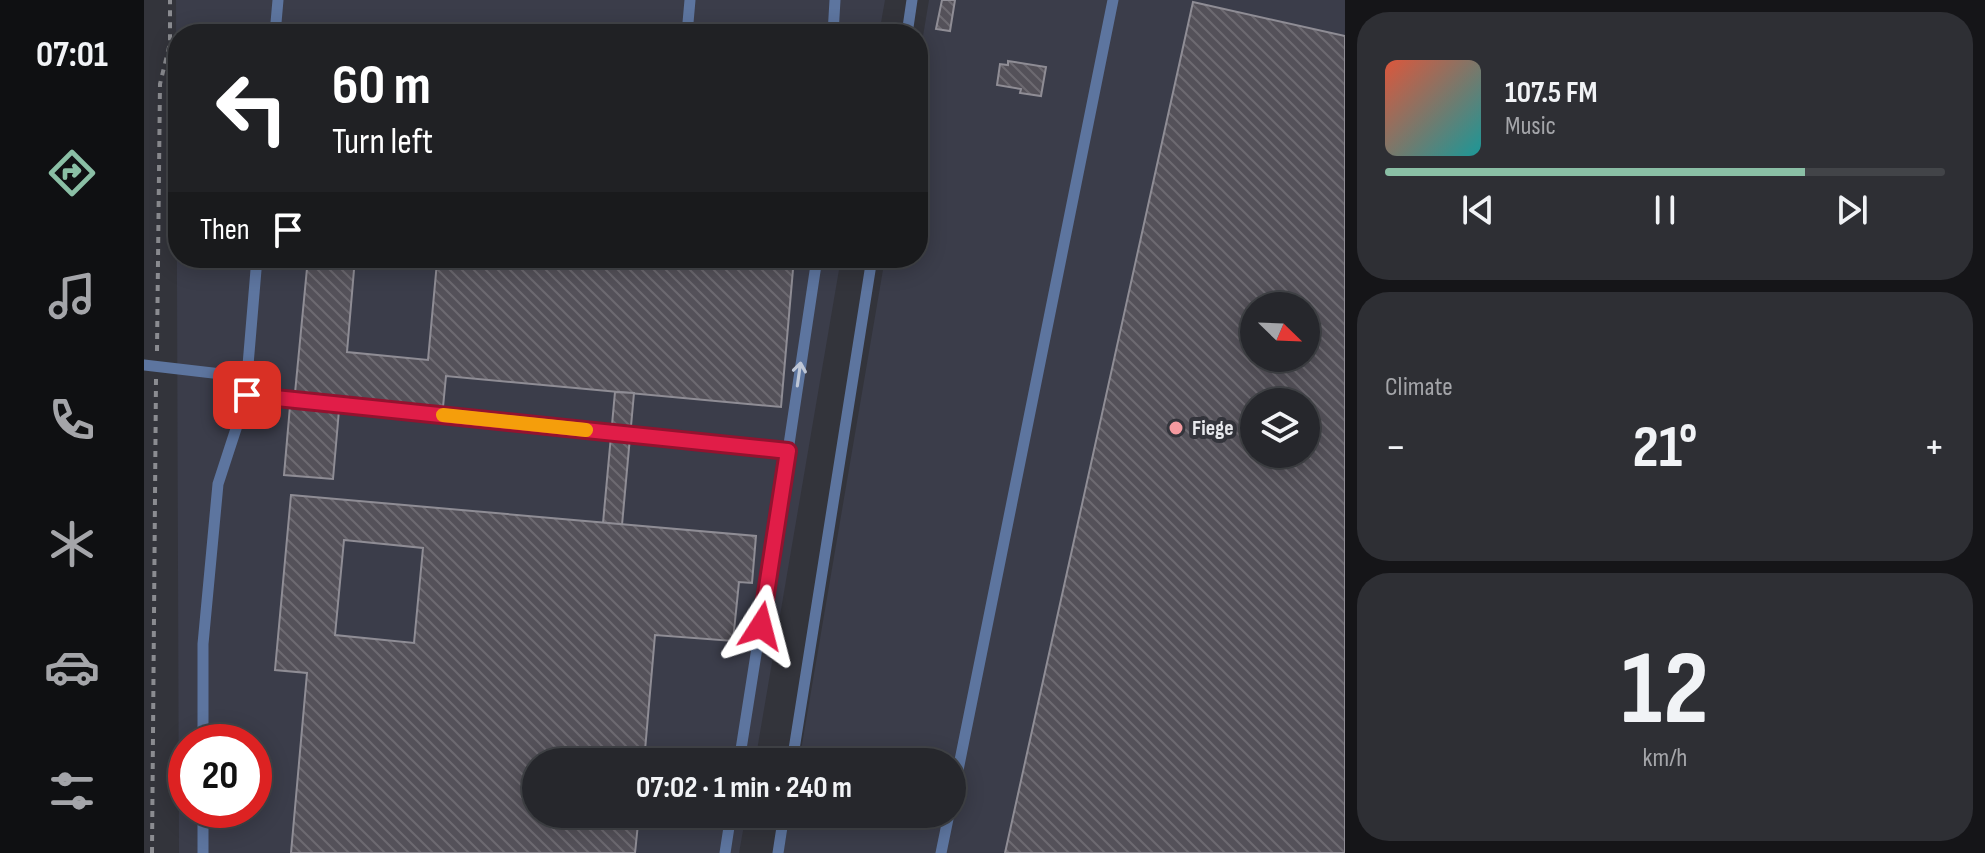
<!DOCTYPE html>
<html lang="en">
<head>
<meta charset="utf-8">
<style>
  body { margin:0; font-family:"Sofia Sans Condensed",sans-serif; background:#2e2f34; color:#f1f3f6; height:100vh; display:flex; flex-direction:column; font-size:30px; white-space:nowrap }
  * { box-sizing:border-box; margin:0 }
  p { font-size:26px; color:#a4a5a9 }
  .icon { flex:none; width:44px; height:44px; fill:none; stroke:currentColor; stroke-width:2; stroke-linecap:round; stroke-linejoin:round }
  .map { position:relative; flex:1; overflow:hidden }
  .side { display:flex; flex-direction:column; gap:12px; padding:12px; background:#151518; width:640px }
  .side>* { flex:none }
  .hud { position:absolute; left:24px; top:24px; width:760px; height:244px; border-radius:32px; box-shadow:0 4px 20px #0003,0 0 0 2px #424448; background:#202124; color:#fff; overflow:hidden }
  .needle { width:52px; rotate:113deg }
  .controls { position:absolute; left:1096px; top:292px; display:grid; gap:16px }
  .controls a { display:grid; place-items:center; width:80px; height:80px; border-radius:50%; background:#26272c; box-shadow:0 4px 20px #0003,0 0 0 2px #424448; font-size:40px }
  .speed { position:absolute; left:24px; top:724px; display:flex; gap:16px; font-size:40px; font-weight:700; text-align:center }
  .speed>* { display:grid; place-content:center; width:104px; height:104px; border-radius:50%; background:#26272c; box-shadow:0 4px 20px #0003,0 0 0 2px #424448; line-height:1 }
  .speed .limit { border:12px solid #d22; background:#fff; color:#111 }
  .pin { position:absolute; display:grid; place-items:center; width:68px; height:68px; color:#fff; margin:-34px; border-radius:16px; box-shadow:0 4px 12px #0006 }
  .me { position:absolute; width:88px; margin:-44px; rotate:9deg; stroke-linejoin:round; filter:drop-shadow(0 0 6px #0008) }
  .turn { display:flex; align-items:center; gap:28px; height:168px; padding:0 32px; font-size:36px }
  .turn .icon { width:104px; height:104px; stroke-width:2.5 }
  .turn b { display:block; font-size:56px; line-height:68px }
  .then { display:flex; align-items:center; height:76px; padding:0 32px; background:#0003; gap:16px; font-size:30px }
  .big { font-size:60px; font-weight:700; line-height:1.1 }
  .side .card { flex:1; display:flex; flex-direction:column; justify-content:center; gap:12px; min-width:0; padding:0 28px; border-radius:32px; background:#2e2f34 }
  .side .dial { align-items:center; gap:0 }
  .dial b { font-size:104px; line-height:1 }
  .song { display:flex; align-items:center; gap:24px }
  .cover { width:96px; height:96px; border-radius:12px; background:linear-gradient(135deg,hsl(10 70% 55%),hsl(180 70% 35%)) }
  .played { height:8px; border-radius:4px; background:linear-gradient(90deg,#8abfa5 75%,#424448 75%) }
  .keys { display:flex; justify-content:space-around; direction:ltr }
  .heat { display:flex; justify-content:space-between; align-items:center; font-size:44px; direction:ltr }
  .trip { position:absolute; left:378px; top:748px; width:444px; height:80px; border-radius:40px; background:#26272c; box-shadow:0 4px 20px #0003,0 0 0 2px #424448; font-weight:700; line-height:80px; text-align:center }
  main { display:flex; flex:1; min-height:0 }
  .tabs { display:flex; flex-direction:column; width:144px; justify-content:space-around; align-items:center; background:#0f1012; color:#a4a5a9 }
  .tabs .icon { width:56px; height:56px }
  .tabs .active { color:#8abfa5 }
  .tabs b { font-size:36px; color:#f1f3f6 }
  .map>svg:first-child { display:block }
  .built { fill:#3b3d4a; fill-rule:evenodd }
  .building { fill:url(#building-back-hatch); stroke:#8f8d95; stroke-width:2; fill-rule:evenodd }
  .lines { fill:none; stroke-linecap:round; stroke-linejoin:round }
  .path { stroke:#8b8c91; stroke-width:4; stroke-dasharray:6 6; stroke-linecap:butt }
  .service { stroke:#5d759f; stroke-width:11 }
  .oneway { stroke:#bec6d6 }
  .route-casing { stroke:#92132f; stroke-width:20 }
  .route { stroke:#e11d48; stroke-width:14 }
  .slow { stroke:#f59e0b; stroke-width:14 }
  .poi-dot { fill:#f49aa0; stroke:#33343b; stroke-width:3 }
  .labels { text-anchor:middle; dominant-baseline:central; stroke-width:8; stroke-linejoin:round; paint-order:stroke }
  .poi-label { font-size:22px; font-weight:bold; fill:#e8e9ed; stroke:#33343b; text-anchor:start }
</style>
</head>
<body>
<main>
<nav class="tabs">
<b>07:01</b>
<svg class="icon active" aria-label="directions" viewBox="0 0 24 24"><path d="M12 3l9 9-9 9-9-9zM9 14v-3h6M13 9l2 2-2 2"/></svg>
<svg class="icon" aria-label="music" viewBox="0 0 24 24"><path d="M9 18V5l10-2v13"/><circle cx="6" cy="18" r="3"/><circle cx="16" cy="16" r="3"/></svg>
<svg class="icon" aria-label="phone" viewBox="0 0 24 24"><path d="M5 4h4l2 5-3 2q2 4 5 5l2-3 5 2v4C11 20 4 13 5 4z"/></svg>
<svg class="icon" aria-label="climate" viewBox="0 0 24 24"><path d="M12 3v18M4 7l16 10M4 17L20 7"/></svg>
<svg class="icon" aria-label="car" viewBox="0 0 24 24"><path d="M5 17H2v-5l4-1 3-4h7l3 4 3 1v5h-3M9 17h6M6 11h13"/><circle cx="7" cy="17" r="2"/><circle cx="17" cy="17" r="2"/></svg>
<svg class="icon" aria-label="filters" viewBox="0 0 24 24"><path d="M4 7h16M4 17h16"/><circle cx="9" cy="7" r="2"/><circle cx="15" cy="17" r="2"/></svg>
</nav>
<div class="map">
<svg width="1201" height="853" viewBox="0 0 1201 853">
  <defs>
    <pattern id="building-back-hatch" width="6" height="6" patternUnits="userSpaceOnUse" patternTransform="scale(2)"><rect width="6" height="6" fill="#545159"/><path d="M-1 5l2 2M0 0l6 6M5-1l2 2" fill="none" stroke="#6d6a71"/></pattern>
  </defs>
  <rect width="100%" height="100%" fill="#33343b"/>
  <!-- built -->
  <g class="built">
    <path d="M32,0H741L735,34H34V258H697L611,762H392V814H602L595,853H35ZM42,742H110V810H42Z"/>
    <path d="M785,0H1201V853H639L646,814H808V762H655L741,258H774V66ZM1110,306H1162V358H1110ZM1110,402H1162V454H1110Z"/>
  </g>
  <!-- building -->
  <g class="building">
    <path d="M798,0H811L806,31L792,29Z"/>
    <path d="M1049,2L1201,36V853H861ZM1110,306H1162V358H1110ZM1110,402H1162V454H1110Z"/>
    <path d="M864,61L902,67L897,96L876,93L877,89L853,85L856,64L864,65Z"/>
    <path d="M164,258H211L203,352L284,360L293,262L253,258H650L637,407L302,376L299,407L151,393Z"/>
    <path d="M471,392L490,393L478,525L459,523Z"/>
    <path d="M146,406L195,410L189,479L140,475Z"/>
    <path d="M147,495L612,536L608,583L595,582L589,641L511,635L500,762H392V814H495L491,853H147L163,673L131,670ZM200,540L279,548L270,643L191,635Z"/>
  </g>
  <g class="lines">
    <!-- path -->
    <g class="path">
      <path d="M13,351L16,84L26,43V0"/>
      <path d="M8,853L12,379"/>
    </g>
    <!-- service -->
    <g class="service">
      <path d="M131,34L134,0"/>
      <path d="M543,34L546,0"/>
      <path d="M689,34L691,0"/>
      <path d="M763,34L768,0"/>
      <path d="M0,365L103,377V395L74,484L59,644V742"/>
      <path d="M103,377L113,258"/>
      <path d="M103,395L644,451L595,762"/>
      <path d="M644,451L673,258"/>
      <path d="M648,762L728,258"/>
      <path d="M808,800L969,0"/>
      <path d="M59,810V853"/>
      <path d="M581,853L587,814"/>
      <path d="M634,853L640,814"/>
      <path d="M797,853L805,814"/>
    </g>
  </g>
  <!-- one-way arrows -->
  <defs><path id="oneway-shaft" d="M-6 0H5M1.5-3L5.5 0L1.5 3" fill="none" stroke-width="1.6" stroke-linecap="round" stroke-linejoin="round" transform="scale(2)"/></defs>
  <use class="oneway" href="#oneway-shaft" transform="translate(655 374) rotate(-82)"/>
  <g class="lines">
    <defs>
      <path id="route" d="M103,395L644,451L617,626"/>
    </defs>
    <!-- route casing -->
    <use href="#route" class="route-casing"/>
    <!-- route -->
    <use href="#route" class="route"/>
    <!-- slow -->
    <path class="slow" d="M299,415L442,430"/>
  </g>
  <!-- markers -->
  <circle class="poi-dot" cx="1032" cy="428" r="8"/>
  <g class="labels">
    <!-- poi labels -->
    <g class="poi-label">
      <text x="1048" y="428">Fiege</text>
    </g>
  </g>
</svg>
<div class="controls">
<a><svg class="needle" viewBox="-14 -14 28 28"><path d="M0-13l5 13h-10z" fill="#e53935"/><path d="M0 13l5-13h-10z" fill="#a4a5a9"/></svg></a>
<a><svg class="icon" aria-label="layers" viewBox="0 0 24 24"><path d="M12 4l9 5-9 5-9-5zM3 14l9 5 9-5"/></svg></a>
</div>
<div class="speed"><div class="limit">20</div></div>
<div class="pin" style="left:103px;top:395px;background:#d93025"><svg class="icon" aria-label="arrive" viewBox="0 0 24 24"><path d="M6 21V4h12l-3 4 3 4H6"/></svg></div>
<svg class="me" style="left:617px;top:626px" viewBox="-20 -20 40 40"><path d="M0-17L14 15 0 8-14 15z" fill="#e11d48" stroke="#fff" stroke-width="4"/></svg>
<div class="trip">07:02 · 1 min · 240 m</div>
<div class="hud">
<div class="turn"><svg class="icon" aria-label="left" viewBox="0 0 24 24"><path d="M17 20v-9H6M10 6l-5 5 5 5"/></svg><div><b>60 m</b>Turn left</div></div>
<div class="then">Then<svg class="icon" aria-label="arrive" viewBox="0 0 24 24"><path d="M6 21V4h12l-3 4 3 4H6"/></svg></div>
</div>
</div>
<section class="side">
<div class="card">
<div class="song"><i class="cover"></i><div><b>107.5 FM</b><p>Music</p></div></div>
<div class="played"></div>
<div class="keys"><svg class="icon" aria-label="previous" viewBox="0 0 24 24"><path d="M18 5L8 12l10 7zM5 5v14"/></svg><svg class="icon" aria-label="pause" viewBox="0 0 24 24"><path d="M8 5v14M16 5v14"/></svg><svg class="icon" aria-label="next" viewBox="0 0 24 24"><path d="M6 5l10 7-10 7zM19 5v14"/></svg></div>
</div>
<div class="card"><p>Climate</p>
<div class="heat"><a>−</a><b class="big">21°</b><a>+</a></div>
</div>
<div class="card dial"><b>12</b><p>km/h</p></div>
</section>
</main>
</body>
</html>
